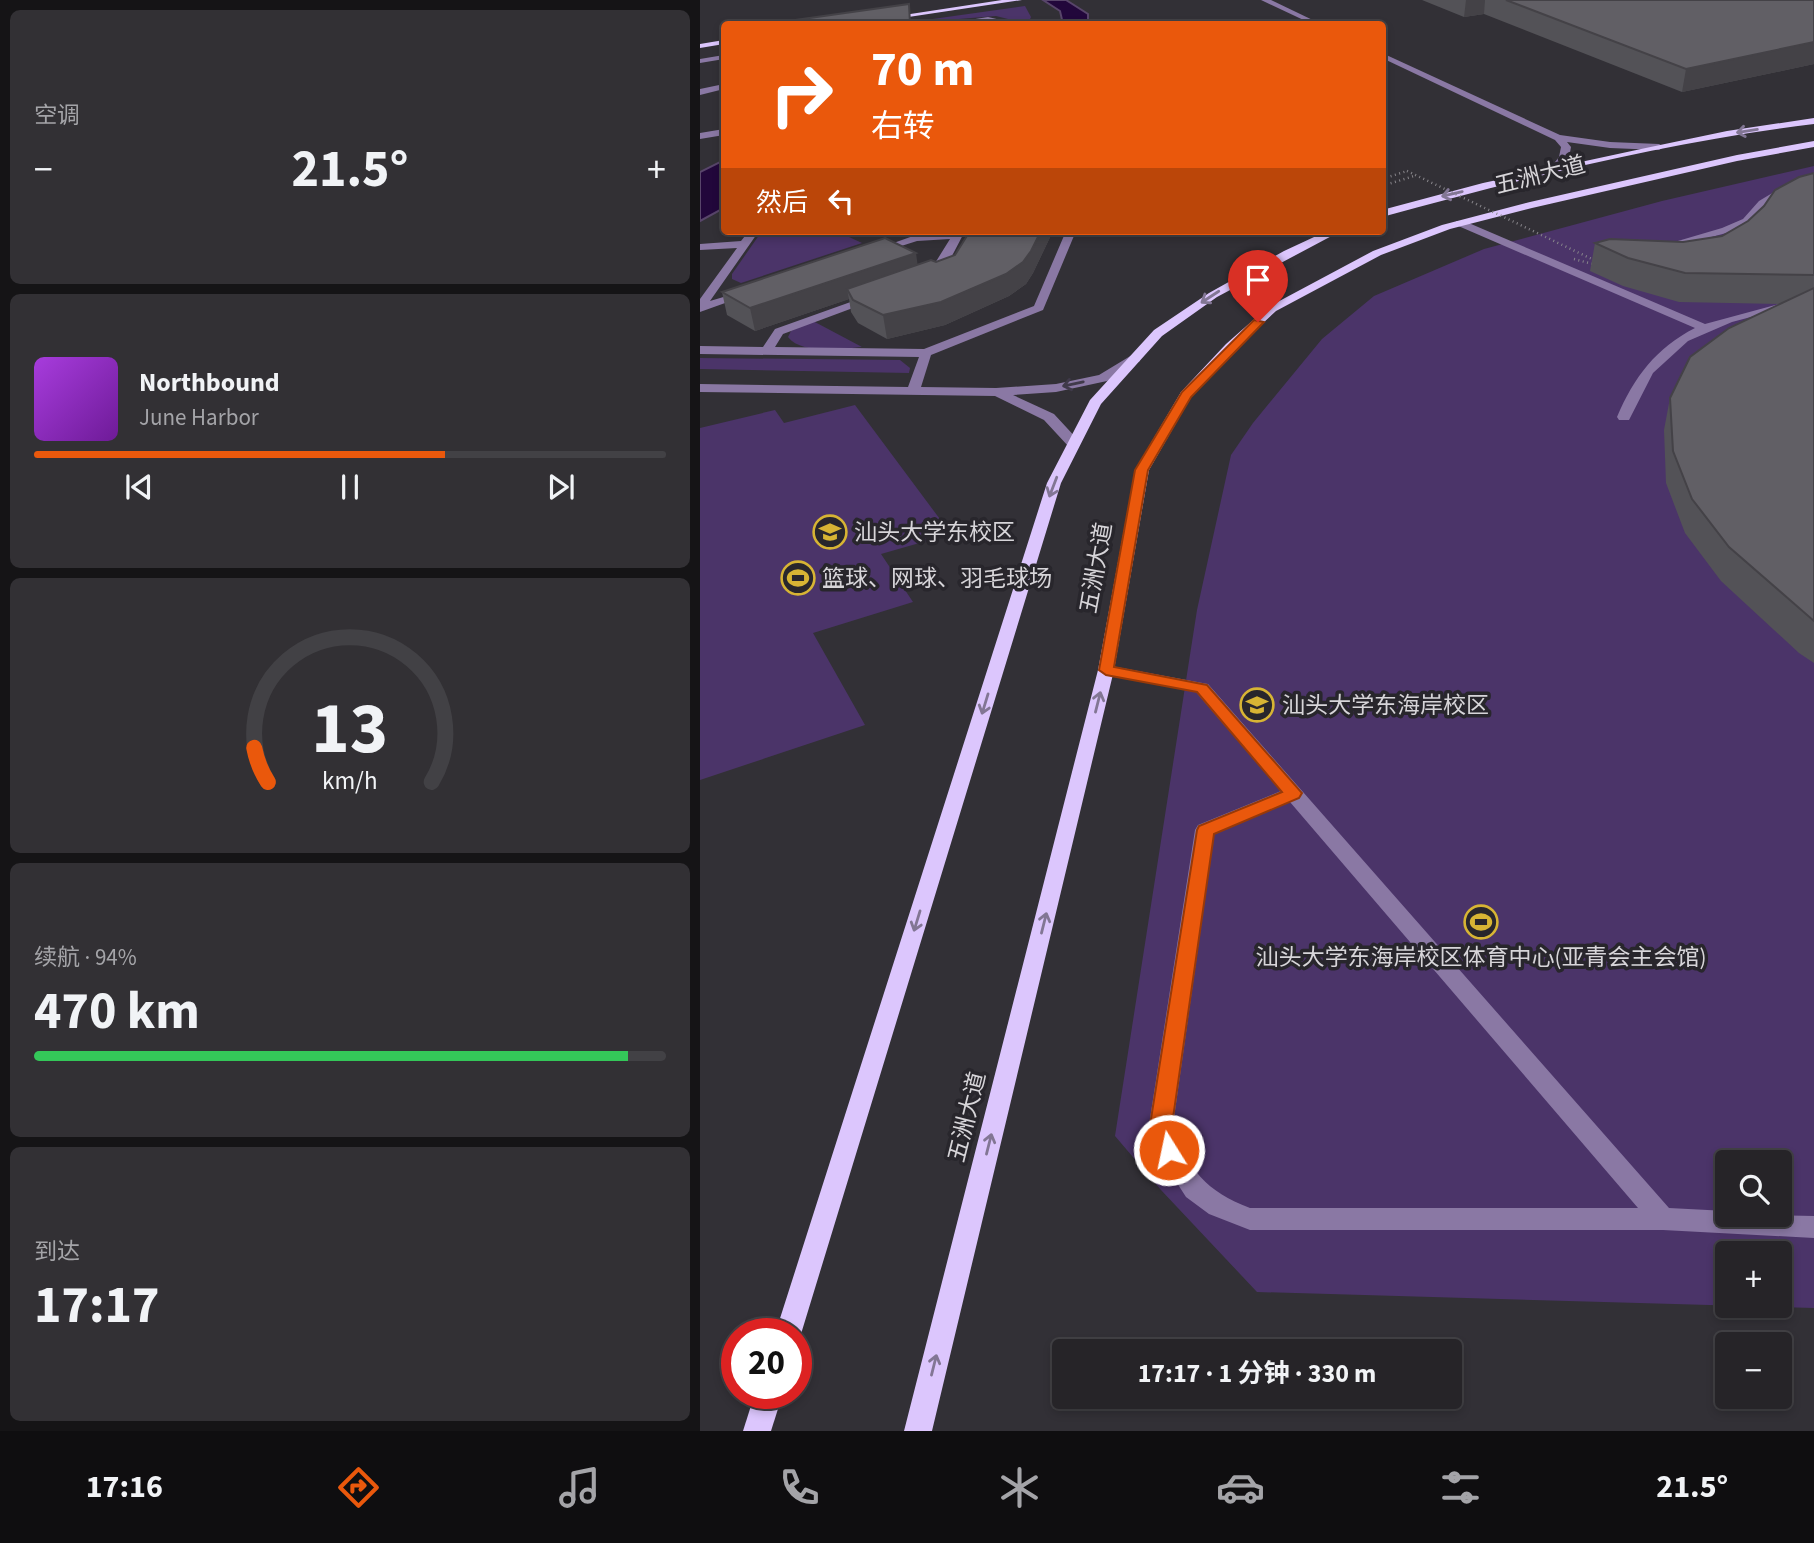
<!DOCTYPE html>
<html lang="zh">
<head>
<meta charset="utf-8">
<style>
  body { margin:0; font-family:"Source Sans 3","Noto Sans SC",sans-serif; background:#323034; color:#f1f3f6; height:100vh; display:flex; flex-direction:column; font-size:26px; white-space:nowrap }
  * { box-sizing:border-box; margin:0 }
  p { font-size:23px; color:#a4a4a8 }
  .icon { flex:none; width:38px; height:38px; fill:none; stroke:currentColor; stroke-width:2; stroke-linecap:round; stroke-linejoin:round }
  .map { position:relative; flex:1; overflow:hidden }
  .sheet { display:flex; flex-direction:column; gap:10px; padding:10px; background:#151416; width:700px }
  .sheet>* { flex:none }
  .banner { position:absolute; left:21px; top:21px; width:665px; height:214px; border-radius:7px; box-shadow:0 4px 10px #0003,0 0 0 2px #424145; background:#ea580c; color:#fff; overflow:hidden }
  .tools { position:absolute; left:1015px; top:1150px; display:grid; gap:14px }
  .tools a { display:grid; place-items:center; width:77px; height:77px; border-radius:7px; background:#262428; box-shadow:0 4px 10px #0003,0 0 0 2px #424145; font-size:35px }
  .speed { position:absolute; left:21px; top:1318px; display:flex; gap:14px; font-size:35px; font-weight:700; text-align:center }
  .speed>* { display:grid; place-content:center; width:91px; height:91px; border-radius:50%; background:#262428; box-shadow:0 4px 10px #0003,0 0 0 2px #424145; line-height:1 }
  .speed .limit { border:10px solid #d22; background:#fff; color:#111 }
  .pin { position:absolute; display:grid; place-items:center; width:60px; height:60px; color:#fff; margin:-72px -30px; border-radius:50% 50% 50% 0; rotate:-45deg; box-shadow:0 0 7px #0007 }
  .pin .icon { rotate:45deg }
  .me { position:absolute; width:77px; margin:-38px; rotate:350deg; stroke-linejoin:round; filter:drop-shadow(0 0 5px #0008) }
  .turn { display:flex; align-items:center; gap:24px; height:147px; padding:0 35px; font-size:32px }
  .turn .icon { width:91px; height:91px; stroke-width:2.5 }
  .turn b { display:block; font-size:49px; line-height:60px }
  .then { display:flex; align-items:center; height:66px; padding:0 35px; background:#0003; gap:14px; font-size:26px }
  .big { font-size:52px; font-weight:700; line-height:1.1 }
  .sheet .card { flex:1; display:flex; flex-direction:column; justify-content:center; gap:10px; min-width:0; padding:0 24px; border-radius:10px; background:#323034 }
  .sheet .dial { align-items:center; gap:0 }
  .dial svg { height:182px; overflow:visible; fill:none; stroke:#424145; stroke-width:7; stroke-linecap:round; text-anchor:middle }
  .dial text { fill:#f1f3f6; stroke:none }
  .song { display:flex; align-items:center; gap:21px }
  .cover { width:84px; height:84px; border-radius:10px; background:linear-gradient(135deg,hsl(280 70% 55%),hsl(280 70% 35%)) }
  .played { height:7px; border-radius:4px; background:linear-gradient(90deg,#ea580c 65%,#424145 65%) }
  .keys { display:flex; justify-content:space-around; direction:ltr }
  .heat { display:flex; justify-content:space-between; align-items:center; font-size:38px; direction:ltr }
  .charge { height:10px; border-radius:5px; background:linear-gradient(90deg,#34c759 94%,#424145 0) }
  .trip { position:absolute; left:352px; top:1339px; width:410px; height:70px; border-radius:7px; background:#262428; box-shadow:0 4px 10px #0003,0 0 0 2px #424145; font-weight:700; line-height:70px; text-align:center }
  .tabs { display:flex; height:112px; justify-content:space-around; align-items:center; background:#0f0e10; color:#a4a4a8 }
  .tabs .icon { width:49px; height:49px }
  .tabs .active { color:#ea580c }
  .tabs b { font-size:32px; color:#f1f3f6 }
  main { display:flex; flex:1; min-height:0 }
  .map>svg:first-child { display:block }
  .green { fill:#4b3469; fill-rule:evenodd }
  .water { fill:#22073b; stroke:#58456a; stroke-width:2 }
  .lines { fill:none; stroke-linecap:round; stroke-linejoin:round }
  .path { stroke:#88868b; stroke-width:2.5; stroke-dasharray:1 3.5; stroke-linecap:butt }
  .minor { fill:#8a78a4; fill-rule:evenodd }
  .major { fill:#dcc6fd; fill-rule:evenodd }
  .path-bridge { stroke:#88868b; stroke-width:2.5; stroke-dasharray:1 3.5; stroke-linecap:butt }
  .wall { fill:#535257 }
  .shaded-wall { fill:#444247 }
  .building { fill:#615f65; stroke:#444247; stroke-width:2 }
  .oneway { stroke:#827694 }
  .oneway2 { stroke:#403a4a }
  .route { fill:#ea580c; stroke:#983908; stroke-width:2 }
  .labels { text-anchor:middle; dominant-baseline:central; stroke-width:7; stroke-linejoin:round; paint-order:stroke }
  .street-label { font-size:23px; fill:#d7d5d9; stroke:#28262c }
  .poi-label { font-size:23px; fill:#d7d5d9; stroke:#28262c; text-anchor:start }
</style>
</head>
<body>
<main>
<section class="sheet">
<div class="card"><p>空调</p>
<div class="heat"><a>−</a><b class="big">21.5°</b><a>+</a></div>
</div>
<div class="card">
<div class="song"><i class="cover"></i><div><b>Northbound</b><p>June Harbor</p></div></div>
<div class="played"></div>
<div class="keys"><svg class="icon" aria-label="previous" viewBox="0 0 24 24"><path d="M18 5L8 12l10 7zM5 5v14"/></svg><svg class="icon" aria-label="pause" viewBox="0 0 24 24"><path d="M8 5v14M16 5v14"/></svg><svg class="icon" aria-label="next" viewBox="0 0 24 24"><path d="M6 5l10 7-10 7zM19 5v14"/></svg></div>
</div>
<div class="card dial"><svg viewBox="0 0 100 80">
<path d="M14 69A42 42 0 1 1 86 69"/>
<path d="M14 69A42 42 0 0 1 8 54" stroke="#ea580c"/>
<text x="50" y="56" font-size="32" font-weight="700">13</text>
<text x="50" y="72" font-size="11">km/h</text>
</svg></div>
<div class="card"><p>续航 · 94%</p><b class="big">470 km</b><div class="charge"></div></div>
<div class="card"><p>到达</p><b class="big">17:17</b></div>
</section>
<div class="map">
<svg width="1114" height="1431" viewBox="0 0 1114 1431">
  <rect width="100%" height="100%" fill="#323036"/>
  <!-- green -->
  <g class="green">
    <path d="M325,6L331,17L328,24L296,16L197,24Z"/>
    <path d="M1114,166V1308L557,1292L461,1190L415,1136L497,610L531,455L553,423L622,339L674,296L784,249L962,201ZM1027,1162H1080V1214H1027ZM1027,1253H1080V1306H1027Z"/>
    <path d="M62,231H136L162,243L41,283L32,279V274Z"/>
    <path d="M113,321L162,347C142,349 102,355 88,337L91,331Z"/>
    <path d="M0,358L200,360L210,368L209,373L0,369Z"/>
    <path d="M155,405L251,534L181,554L213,602L113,633L165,725L0,780V428L75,410L84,423Z"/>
  </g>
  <!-- water -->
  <g class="water">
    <path d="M343,0H366L388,14V24H363L360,11Z"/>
    <path d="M24,160V208L0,221V172Z"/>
  </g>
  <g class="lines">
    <!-- path -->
    <g class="path">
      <path d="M682,179L707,171"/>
      <path d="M682,186L714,176"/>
    </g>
    <!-- minor -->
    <g class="minor">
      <path d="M561,0H571L621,24H612Z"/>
      <path d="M288,17L318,24L288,21L244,24Z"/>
      <path d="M682,53L860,135L910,142L959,144L964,147L959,150L910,148L867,142L871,147L869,158L856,173H850L848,171L859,157L861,147L855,140L682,58Z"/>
      <path d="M24,55V59L0,63V59Z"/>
      <path d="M24,84V89L0,95V89Z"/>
      <path d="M24,129V135L0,139V133Z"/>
      <path d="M1114,180V186L1082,196L1067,205L1051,223L1030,232L959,251L954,248L1022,228L1043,219L1059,201L1074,192Z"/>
      <path d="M756,221H764L1005,324L1079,304L1085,308L1032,322L988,341L953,373L929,420H919L917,417C934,377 956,348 995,328L756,225Z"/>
      <path d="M49,231H59L10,301L47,290L53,293L0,312V299L37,248L0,250V244L41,241Z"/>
      <path d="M265,231L242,275L233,279L227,276L250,239L217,241L176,254L171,251L216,235Z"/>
      <path d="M366,231H376L343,310L231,355L221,387L296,388L356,384L399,375L432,355H440V361L407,381L356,392L313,395L354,414L379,441V447H369L344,420L295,396L0,392V384L208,387L219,357L0,354V346L63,347L75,329L173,294L179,297L177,299L83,334L75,347L224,349L334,306Z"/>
      <path d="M406,665L508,684L969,1208L1027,1211V1214L1114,1216V1238L963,1230H550L509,1214L486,1197L466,1166L449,1125L495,830L498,825L581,791L496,692L400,674L398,670ZM590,802L938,1208H550C506,1191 488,1170 473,1125L514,834Z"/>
    </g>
    <!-- major -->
    <g class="major">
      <path d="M302,0H322L162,24H145Z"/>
      <path d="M24,40V44L0,48V44Z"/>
      <path d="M1114,118V124C968,142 824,178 682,217V210L783,183L941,149L1027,131Z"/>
      <path d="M1114,141V147L1037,161L832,208L750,229L681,255L576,311L534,350L491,397L449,470L414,670L232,1431H204L398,670L435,470L481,392L526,344L568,307L673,251L742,225L830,202L1037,155Z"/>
      <path d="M627,231H641L517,297L462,336L401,404L361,483L101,1334L96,1343V1334H75L347,483L390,400L454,330L509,293L584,251Z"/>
      <path d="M55,1393H83L71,1431H43Z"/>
    </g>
    <!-- path-bridge -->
    <g class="path-bridge">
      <path d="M707,171L896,261"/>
      <path d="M874,259L896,265"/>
    </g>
  </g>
  <!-- wall -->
  <g class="wall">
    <path d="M722,0H1114V64L982,92L784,14L764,17Z"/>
    <path d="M1114,173V663L1099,653L1021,581L985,533L966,483L964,430L970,398L1082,304L979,302L923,286L890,271L895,243L983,242L1022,236L1048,221Z"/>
    <path d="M270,231H353L333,273L326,284L309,296L245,325L187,339L158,323L151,312L149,299L55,331L27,315L22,292L236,262L255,255Z"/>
  </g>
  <!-- shaded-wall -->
  <g class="shaded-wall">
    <path d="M766,0H785L784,14L764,17Z"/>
    <path d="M1114,42V64L982,92L986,69Z"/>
    <path d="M341,231H353L333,273L326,284L309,296L245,325L187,339L183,315Z"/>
    <path d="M216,253L219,275L147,289L149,299L55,331L50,308Z"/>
  </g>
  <!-- building -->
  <g class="building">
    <path d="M806,0H1114V42L986,69Z"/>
    <path d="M209,4L210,24H67Z"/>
    <path d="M1114,173V275L985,273L928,258L895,243L910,239L983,242L1022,236L1048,221L1064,206L1075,190L1099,177Z"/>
    <path d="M270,231H341L331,251L323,262L306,274L241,302L183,315L153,300L147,289L231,260L236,262L255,255Z"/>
    <path d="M185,238L216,253L50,308L22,292Z"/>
    <path d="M1114,288V621L1029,547L992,499L973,451L970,398L990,357L1029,328Z"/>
  </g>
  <!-- one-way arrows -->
  <defs><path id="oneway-shaft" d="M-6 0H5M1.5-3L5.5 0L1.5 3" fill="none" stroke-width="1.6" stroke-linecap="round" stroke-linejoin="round" transform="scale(1.75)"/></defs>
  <g class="oneway">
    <use href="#oneway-shaft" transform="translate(1047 131) rotate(171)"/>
    <use href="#oneway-shaft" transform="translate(752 194) rotate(167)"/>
    <use href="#oneway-shaft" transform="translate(510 297) rotate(147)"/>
    <use href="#oneway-shaft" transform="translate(353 487) rotate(111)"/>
    <use href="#oneway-shaft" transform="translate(398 702) rotate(-76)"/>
    <use href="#oneway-shaft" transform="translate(285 704) rotate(107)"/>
    <use href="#oneway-shaft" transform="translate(217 921) rotate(107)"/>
    <use href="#oneway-shaft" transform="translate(344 923) rotate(-76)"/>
    <use href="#oneway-shaft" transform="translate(289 1144) rotate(-76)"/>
    <use href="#oneway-shaft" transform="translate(234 1365) rotate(-76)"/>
  </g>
  <use class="oneway2" href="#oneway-shaft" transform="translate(373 384) rotate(168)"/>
  <!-- route -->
  <path class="route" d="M554,320L564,322L491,397L448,470L414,667L507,685L602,793L599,798L514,834L472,1125L479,1150L476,1157L469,1159L461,1157L450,1125L497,830L499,826L582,792L497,692L406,675L399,670L435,470L482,392Z"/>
  <!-- icons -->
  <defs>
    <symbol id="university-ring" viewBox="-11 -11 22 22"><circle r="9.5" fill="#28262c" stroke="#d7b434" stroke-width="1.5"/><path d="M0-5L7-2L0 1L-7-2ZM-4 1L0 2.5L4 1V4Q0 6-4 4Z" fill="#d7b434"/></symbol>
    <symbol id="stadium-ring" viewBox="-11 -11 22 22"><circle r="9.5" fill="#28262c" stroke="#d7b434" stroke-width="1.5"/><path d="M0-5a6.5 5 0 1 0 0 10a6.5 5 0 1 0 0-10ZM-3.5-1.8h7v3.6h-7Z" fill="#d7b434"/></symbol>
  </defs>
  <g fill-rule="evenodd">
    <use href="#university-ring" x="111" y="513" width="38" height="38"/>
    <use href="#stadium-ring" x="79" y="559" width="38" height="38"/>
    <use href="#university-ring" x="538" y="686" width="38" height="38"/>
    <use href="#stadium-ring" x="762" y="903" width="38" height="38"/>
  </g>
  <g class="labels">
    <!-- street labels -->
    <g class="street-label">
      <text transform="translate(840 175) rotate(-14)">五洲大道</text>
      <text transform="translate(396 568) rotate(-80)">五洲大道</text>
      <text transform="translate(267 1117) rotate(-76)">五洲大道</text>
    </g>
    <!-- poi labels -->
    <g class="poi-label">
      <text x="154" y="532">汕头大学东校区</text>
      <text x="122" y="578">篮球、网球、羽毛球场</text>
      <text x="582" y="705">汕头大学东海岸校区</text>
      <text x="781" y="957" text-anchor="middle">汕头大学东海岸校区体育中心(亚青会主会馆)</text>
    </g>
  </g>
</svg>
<div class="tools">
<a><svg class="icon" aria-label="search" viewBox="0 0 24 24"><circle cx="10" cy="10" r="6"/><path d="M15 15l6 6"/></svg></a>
<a>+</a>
<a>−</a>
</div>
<div class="speed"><div class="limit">20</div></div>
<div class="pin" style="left:558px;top:322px;background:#d93025"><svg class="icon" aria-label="arrive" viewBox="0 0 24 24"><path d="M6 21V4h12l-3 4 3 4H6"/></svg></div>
<svg class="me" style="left:469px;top:1150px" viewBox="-20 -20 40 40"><circle r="17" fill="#ea580c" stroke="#fff" stroke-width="3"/><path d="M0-11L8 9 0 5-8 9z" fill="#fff"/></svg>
<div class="trip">17:17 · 1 分钟 · 330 m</div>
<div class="banner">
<div class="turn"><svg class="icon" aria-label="right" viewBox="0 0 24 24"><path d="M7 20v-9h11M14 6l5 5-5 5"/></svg><div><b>70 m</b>右转</div></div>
<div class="then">然后<svg class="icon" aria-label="left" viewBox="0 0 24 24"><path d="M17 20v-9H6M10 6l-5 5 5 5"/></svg></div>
</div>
</div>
</main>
<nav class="tabs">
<b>17:16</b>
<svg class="icon active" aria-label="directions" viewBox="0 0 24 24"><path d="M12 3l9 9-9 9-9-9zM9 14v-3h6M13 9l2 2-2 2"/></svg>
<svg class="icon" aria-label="music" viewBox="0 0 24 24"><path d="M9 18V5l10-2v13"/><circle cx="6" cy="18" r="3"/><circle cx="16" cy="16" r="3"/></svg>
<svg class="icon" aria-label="phone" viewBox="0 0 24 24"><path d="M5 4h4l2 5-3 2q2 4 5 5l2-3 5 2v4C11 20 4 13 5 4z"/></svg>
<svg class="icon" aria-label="climate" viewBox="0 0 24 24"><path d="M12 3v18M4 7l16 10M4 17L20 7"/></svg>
<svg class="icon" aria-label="car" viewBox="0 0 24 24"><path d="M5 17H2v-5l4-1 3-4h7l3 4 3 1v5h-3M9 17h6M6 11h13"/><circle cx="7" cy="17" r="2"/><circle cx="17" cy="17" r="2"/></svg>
<svg class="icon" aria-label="filters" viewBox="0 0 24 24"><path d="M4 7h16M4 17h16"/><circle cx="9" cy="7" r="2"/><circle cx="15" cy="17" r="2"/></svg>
<b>21.5°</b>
</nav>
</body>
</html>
